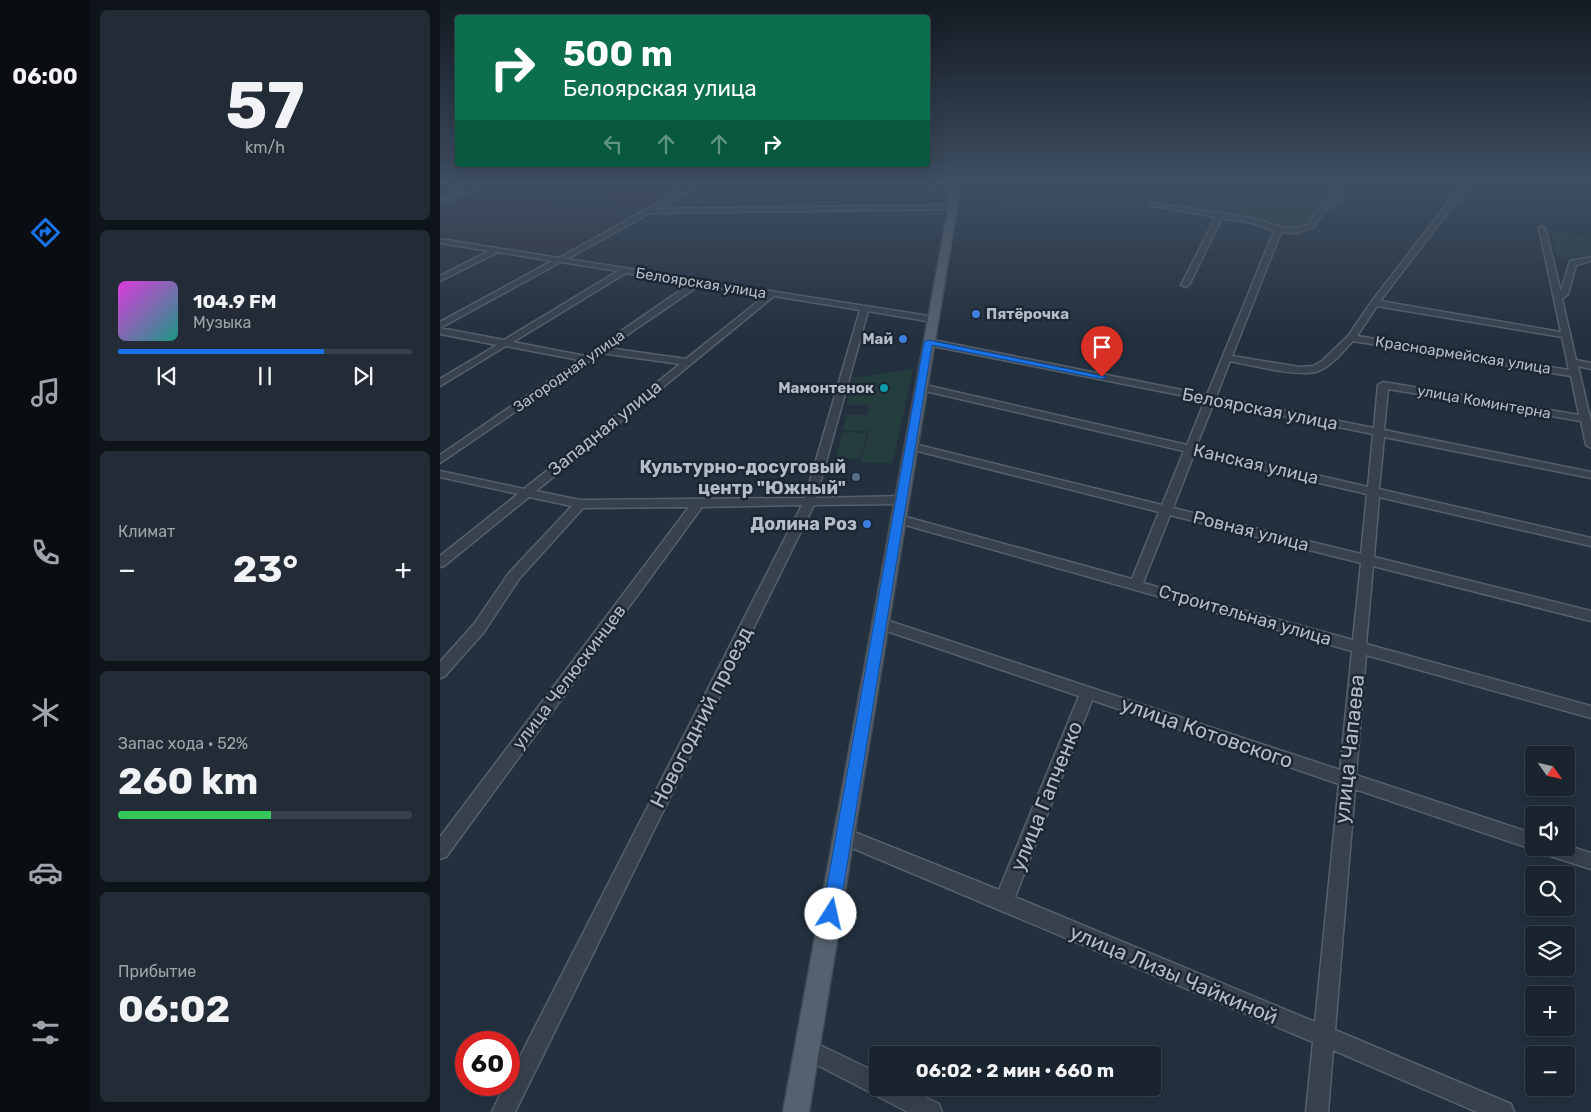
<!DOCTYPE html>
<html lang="ru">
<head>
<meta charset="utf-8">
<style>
  body { margin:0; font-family:Rubik,sans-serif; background:#232c36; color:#f1f3f6; height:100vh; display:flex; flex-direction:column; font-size:19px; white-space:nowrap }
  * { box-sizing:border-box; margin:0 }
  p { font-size:16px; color:#9fa4aa }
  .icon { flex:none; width:28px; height:28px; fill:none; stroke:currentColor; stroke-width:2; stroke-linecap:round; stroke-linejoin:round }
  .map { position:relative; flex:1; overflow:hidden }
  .drawer { display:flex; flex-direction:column; gap:10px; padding:10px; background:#0e1419; width:350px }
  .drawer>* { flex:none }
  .top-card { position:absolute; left:15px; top:15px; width:475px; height:152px; border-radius:5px; box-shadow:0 5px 20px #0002,0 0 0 1px #38414a; background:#0b6e4f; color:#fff; overflow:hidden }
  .needle { width:32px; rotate:124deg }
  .tools { position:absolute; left:1085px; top:746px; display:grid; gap:10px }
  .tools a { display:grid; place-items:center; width:50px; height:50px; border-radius:5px; background:#1a242e; box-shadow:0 5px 20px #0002,0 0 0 1px #38414a; font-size:25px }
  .speed { position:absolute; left:15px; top:1031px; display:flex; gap:10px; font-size:25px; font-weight:700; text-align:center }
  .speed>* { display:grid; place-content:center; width:65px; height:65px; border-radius:50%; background:#1a242e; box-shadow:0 5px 20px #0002,0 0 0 1px #38414a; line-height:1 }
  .speed .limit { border:8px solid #d22; background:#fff; color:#111 }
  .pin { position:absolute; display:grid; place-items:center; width:42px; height:42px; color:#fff; margin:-51px -21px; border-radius:50% 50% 50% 0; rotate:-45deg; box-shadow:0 0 5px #0007 }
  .pin .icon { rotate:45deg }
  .me { position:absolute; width:55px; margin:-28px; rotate:10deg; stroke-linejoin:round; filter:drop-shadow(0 0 4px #0008) }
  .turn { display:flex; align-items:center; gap:18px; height:105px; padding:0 25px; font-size:22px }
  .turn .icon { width:65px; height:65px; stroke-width:2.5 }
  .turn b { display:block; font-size:35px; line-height:42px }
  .lanes { display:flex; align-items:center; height:48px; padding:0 25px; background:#0003; justify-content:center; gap:25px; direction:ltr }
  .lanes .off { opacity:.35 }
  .big { font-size:38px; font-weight:700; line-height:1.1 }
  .drawer .tile { flex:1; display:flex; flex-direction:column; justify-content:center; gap:8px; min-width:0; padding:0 18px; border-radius:8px; background:#232c36 }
  .drawer .dial { align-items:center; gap:0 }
  .dial b { font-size:65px; line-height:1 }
  .song { display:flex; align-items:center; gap:15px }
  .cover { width:60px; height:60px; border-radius:8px; background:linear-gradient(135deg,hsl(300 70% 55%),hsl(170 70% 35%)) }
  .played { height:5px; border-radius:2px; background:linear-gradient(90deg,#1a73e8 70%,#38414a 70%) }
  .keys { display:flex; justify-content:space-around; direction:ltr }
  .heat { display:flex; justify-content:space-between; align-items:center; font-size:28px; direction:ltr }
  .charge { height:8px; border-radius:4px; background:linear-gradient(90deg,#34c759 52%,#38414a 0) }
  .trip { position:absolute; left:429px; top:1046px; width:292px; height:50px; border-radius:5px; background:#1a242e; box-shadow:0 5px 20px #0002,0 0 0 1px #38414a; font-weight:700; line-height:50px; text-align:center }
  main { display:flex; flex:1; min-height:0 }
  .dock { display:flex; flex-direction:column; width:90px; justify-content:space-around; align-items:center; background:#0a0e12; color:#9fa4aa }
  .dock .icon { width:35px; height:35px }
  .dock .selected { color:#1a73e8 }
  .dock b { font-size:22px; color:#f1f3f6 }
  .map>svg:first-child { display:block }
  .medical { fill:#302f3f }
  .green { fill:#253d3f }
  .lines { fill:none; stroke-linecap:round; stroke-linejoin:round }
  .minor-casing { stroke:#55606c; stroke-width:3 }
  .major-casing { stroke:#404b57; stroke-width:3 }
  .minor { fill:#37424e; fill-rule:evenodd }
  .major { fill:#55616e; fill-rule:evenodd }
  .route { fill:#1a73e8; stroke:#114b97 }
  .shop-dot { fill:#3f7fe0; stroke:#1c2733; stroke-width:2 }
  .culture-dot { fill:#0f9aa8; stroke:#1c2733; stroke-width:2 }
  .service-dot { fill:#5c6f8a; stroke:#1c2733; stroke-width:2 }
  .labels { text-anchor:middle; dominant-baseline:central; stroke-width:5; stroke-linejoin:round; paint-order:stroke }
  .far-street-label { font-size:15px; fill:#b3bdc9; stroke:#1c2733 }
  .far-poi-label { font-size:15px; font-weight:bold; fill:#b3bdc9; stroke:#1c2733; text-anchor:end }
  .street-label { font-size:18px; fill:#b3bdc9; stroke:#1c2733 }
  .poi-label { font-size:18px; font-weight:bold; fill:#b3bdc9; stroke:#1c2733; text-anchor:end }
  .near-street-label { font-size:21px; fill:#b3bdc9; stroke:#1c2733 }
</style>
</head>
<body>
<main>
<nav class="dock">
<b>06:00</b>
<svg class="icon selected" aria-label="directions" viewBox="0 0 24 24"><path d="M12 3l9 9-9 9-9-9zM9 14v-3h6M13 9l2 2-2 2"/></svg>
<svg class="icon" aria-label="music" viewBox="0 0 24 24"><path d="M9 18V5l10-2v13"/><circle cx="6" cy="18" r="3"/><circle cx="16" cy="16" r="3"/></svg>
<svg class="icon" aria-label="phone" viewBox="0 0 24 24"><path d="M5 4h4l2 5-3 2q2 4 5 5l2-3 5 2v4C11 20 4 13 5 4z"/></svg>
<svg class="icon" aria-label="climate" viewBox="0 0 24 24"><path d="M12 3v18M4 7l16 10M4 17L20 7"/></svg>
<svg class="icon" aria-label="car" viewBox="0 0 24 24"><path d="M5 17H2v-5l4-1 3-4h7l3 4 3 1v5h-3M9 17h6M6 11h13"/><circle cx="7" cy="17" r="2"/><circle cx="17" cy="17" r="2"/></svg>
<svg class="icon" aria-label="filters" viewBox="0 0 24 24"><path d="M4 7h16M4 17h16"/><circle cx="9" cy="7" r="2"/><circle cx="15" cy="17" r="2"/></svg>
</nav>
<section class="drawer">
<div class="tile dial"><b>57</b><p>km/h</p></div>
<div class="tile">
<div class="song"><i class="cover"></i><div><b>104.9 FM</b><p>Музыка</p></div></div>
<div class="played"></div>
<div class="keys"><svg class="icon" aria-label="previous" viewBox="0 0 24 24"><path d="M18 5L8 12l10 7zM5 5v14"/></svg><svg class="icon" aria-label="pause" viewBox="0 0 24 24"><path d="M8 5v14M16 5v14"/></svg><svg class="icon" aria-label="next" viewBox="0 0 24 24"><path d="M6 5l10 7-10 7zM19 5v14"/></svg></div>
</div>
<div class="tile"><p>Климат</p>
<div class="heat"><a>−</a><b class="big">23°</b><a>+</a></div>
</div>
<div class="tile"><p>Запас хода · 52%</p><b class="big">260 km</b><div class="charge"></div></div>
<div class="tile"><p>Прибытие</p><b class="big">06:02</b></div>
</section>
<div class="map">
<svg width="1151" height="1112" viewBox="0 0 1151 1112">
  <rect width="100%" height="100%" fill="#23303e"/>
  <!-- medical -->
  <g class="medical">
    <path d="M0,182H44L0,200Z"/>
    <path d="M159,182H253L208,206L150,202L182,186Z"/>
    <path d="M38,195L190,216L119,254L0,236V210Z"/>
  </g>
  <!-- green -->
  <g class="green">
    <path d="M531,182H905L908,188L883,215L868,225L856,227L838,228L813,219L780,213L711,204L713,208L577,207L556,205L555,198H546V194L529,191Z"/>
    <path d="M1111,230L1151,238V254L1132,259L1116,255Z"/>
    <path d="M473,369L453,463L420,462L429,431L402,430L407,415H427L430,405H407L412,378Z"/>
    <path d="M406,432L427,433L420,458H396L402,433Z"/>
  </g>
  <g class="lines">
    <defs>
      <g id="minor">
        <path d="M43,182H52L0,204V200Z"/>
        <path d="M256,182H264L217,209L512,205L515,207L512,209L210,213L127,259L495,317L496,319L492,322L428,311L376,498L462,496L468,500L462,504L374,505L75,1112H52L65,1085H69V1078L362,505L262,507L6,857L0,859V837L249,507L143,508L79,579L44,632L5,676L0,678V662L34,624L69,573L132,506L89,497L4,566L0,567V556L78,494L0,477V471L84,489L240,364L161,353L0,463V455L139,360L66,346L0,386V379L57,345L0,334V322L112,261L58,252L0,281V276L49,251L0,243V239L119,258ZM121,262L178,271L64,340L0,328ZM186,273L251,283L145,356L73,342ZM260,285L326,295L246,359L168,348ZM334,296L420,310L365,498L140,500L96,491Z"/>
        <path d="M899,182H906L899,188L901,196L881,215L874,227L857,233L841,232L792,356L860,367L873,366L882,361L908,336L932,301L1024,182H1031L940,301L1121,332L1099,228L1102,226L1105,228L1121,292L1130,261L1151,257V261L1136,265L1128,294L1122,299L1136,360L1151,363V369L1138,366L1151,422V448L1146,445L1141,421L948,389L944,430L1151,472V478L944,437L939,489L1151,538V546L939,497L934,557L1151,611V621L933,566L926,644L1151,706V718L926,655L916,775L1094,834V848H1100L1094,850L915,789L895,1030L1071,1104L1074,1112H1037L893,1050L888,1112H866L873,1042L398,842L395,836L398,830L404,828L559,890L639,696L435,627L433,623L435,619L440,618L900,770L912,651L455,522L453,519L459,515L692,579L719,512L466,448L465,446L470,443L722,505L744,451L481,390L476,387L481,384L747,445L765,400L488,345L484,342L488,339L767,395L834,231L813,223L782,218L749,285L745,287L741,285L776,217L708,205L711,203L778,213L781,212L784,214C795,216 806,217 816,219C837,225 846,232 869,225L876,213L895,196L893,188ZM937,306L1122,337L1129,370L917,336ZM913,341L1131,376L1139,415L943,382L938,385L934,428L776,397L790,361C810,365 861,378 878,371C892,366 903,351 913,341ZM774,402L933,434L928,487L756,447ZM754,454L927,494L921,554L733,508ZM730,515L921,563L913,640L703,583ZM652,700L899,784L875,1022L575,897Z"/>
        <path d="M1126,845L1151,853V869L1104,854L1101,848H1126Z"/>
        <path d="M367,1039L438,1073V1088H466L499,1104L502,1112H468L360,1056L357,1049L360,1042Z"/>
      </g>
      <path id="major" d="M513,182H521L369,1112H343Z"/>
    </defs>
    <!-- minor casing -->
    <use href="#minor" class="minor-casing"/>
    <!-- major casing -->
    <use href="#major" class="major-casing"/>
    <!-- minor -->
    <use href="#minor" class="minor"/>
    <!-- major -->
    <use href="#major" class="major"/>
  </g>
  <!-- sky -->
  <linearGradient id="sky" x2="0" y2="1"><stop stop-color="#131a22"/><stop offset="0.54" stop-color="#3f4e63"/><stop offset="1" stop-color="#3f4e63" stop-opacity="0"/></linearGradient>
  <rect width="1151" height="338" fill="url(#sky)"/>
  <!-- route -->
  <path class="route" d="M488,340L667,377L662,379L492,345L399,914L397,919L391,922L385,919L382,914L484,342Z"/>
  <!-- markers -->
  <g class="shop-dot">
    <circle cx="536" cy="314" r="5"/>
    <circle cx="463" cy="339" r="5"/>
    <circle cx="427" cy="524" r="5"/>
  </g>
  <circle class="culture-dot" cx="444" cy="388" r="5"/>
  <circle class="service-dot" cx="416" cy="477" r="5"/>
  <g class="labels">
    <!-- far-street labels -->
    <g class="far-street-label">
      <text transform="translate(261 283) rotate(9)">Белоярская улица</text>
      <text transform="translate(1023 355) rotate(9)">Красноармейская улица</text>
      <text transform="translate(129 371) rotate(-35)">Загородная улица</text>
      <text transform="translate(1044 402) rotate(10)">улица Коминтерна</text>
    </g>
    <!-- far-poi labels -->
    <g class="far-poi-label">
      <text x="546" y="314" text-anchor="start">Пятёрочка</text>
      <text x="453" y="339">Май</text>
      <text x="434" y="388">Мамонтенок</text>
    </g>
    <!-- street labels -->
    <g class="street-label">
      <text transform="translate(820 409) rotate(11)">Белоярская улица</text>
      <text transform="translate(165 428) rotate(-39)">Западная улица</text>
      <text transform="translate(816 464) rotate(13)">Канская улица</text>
      <text transform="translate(811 531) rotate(14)">Ровная улица</text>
      <text transform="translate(805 615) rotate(16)">Строительная улица</text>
      <text transform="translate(129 677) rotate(-53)">улица Челюскинцев</text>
    </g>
    <!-- poi labels -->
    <g class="poi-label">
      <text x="406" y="467">Культурно-досуговый<tspan x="406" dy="21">центр "Южный"</tspan></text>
      <text x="417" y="524">Долина Роз</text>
    </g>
    <!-- near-street labels -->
    <g class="near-street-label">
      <text transform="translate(261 717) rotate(-63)">Новогодний проезд</text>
      <text transform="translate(767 732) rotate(19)">улица Котовского</text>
      <text transform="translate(909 749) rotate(-84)">улица Чапаева</text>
      <text transform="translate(606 796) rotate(-68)">улица Гапченко</text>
      <text transform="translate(734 974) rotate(23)">улица Лизы Чайкиной</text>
    </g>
  </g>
</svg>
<div class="tools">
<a><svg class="needle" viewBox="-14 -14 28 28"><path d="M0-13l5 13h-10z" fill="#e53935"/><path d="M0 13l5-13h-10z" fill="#9fa4aa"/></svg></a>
<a><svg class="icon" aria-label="sound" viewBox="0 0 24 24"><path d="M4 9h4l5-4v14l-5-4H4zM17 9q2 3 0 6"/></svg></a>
<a><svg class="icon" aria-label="search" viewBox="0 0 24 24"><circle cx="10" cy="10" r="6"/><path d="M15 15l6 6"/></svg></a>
<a><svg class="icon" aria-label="layers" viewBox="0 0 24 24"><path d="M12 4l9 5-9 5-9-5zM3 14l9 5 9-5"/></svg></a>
<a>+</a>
<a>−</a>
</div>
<div class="speed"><div class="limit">60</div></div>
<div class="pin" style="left:662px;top:377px;background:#d93025"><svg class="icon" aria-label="arrive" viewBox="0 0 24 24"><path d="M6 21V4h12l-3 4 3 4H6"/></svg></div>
<svg class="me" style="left:391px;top:914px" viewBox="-20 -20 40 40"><circle r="19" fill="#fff"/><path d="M0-13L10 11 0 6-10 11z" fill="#1a73e8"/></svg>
<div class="trip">06:02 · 2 мин · 660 m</div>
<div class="top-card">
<div class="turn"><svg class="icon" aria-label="right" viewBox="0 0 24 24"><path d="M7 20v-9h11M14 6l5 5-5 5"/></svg><div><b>500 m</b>Белоярская улица</div></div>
<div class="lanes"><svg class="icon off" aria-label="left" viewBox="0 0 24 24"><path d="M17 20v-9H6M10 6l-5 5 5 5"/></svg><svg class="icon off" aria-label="ahead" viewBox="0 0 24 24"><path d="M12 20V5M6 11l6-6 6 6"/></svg><svg class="icon off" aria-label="ahead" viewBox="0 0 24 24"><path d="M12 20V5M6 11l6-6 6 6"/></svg><svg class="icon" aria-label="right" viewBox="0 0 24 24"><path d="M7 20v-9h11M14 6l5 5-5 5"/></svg></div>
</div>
</div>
</main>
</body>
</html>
